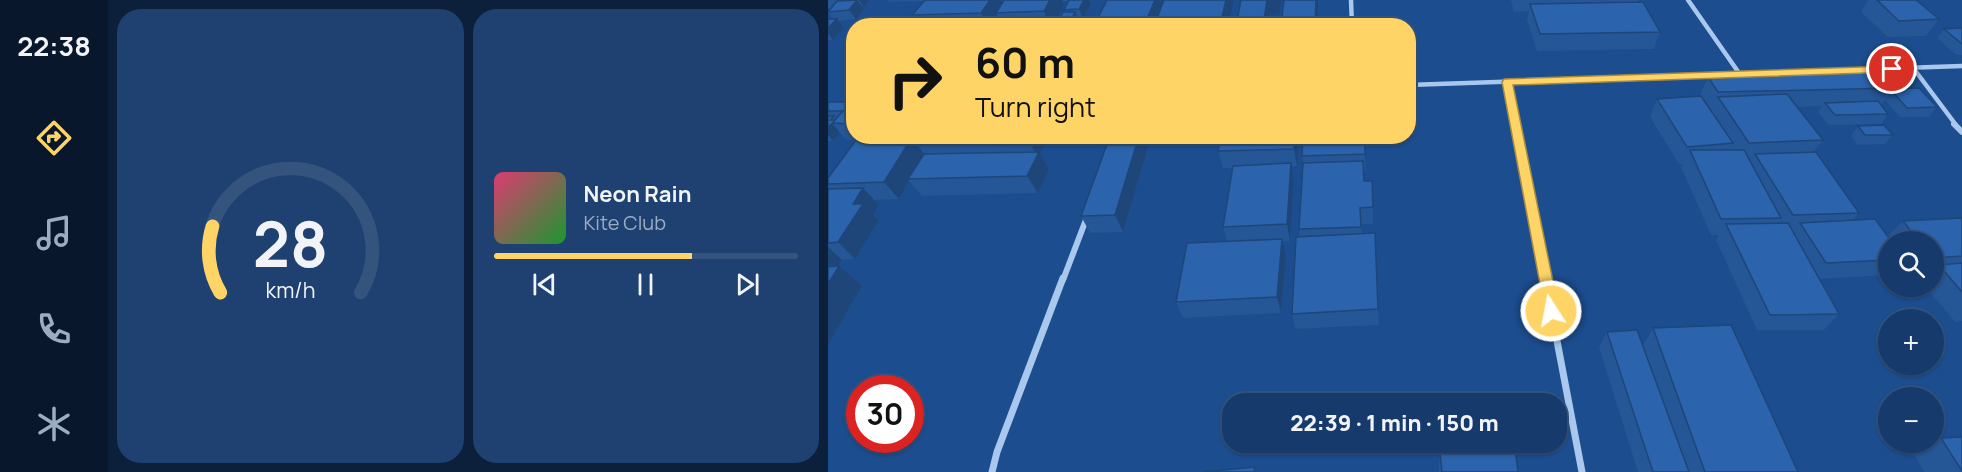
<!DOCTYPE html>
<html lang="en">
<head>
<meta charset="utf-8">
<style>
  body { margin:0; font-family:Manrope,sans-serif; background:#1e4171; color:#f1f3f6; height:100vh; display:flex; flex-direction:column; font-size:22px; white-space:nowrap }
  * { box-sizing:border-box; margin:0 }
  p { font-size:20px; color:#9dadc1 }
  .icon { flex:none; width:33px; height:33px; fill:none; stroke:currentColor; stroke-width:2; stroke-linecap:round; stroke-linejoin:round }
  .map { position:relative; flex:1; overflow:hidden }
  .details { display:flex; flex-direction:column; gap:9px; padding:9px; background:#0c203b; width:720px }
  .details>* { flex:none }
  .banner { position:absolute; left:18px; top:18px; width:570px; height:126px; border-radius:24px; box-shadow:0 2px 4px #0004,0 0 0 2px #34547e; background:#fed467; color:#111; overflow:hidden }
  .controls { position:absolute; left:1050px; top:231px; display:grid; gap:12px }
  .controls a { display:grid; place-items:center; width:66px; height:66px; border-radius:50%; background:#153a6b; box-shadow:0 2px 4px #0004,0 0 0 2px #34547e; font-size:30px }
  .speed { position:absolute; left:18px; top:375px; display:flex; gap:12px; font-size:30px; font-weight:700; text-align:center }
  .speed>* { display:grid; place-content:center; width:78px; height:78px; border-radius:50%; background:#153a6b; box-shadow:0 2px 4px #0004,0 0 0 2px #34547e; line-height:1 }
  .speed .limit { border:9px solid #d22; background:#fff; color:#111 }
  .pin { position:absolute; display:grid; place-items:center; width:51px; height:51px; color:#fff; margin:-26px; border:3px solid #fff; border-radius:50%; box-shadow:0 2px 6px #0007 }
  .me { position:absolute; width:66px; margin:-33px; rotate:349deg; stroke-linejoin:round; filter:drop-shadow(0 0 4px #0008) }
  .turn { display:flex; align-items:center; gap:21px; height:126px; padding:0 30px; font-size:27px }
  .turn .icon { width:78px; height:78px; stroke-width:2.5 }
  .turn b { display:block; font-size:42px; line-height:51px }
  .details .card { flex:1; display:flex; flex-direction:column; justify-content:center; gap:9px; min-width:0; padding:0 21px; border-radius:24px; background:#1e4171 }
  .details .dial { align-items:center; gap:0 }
  .dial svg { height:156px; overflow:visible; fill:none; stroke:#34547e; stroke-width:7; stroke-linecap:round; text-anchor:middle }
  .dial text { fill:#f1f3f6; stroke:none }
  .song { display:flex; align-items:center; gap:18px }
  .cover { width:72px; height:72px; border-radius:9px; background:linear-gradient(135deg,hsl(340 70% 55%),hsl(130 70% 35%)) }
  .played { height:6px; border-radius:3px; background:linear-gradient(90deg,#fed467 65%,#34547e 65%) }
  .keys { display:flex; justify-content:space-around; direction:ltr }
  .details .tiles { flex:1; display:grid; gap:9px; grid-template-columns:repeat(2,1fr) }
  .trip { position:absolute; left:394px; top:393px; width:345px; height:60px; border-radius:24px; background:#153a6b; box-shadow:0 2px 4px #0004,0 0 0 2px #34547e; font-weight:800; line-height:60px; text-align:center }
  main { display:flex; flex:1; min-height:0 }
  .menu { display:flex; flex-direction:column; width:108px; justify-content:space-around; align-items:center; background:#08172b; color:#9dadc1 }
  .menu .icon { width:42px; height:42px }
  .menu .selected { color:#fed467 }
  .menu b { font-size:27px; color:#f1f3f6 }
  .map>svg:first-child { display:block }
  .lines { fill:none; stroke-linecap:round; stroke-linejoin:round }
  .street-far2 { stroke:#aac8ee; stroke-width:4.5 }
  .street-far1 { stroke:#aac8ee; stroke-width:6 }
  .street { stroke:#aac8ee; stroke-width:7 }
  .wall { fill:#255695; fill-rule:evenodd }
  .shaded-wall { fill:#1e4679 }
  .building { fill:#2b64ad; stroke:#1e4679; stroke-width:1.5 }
  .route { fill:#fed467; stroke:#a58a43; stroke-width:1.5 }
</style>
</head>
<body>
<main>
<nav class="menu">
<b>22:38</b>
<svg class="icon selected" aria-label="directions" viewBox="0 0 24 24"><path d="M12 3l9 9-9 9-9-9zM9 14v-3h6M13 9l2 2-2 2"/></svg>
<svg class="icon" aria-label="music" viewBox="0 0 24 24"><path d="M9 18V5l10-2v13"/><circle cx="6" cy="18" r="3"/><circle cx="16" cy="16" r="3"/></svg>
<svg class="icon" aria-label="phone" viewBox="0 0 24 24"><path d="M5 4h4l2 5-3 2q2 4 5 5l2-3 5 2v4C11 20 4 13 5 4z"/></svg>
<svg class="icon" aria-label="climate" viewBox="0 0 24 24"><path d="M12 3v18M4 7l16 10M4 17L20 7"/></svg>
</nav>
<section class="details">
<div class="tiles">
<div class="card dial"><svg viewBox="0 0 100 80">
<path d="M14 69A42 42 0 1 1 86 69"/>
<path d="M14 69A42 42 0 0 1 10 35" stroke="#fed467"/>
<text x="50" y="56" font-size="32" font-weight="700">28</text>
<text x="50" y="72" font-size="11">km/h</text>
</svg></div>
<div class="card">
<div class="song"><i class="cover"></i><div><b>Neon Rain</b><p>Kite Club</p></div></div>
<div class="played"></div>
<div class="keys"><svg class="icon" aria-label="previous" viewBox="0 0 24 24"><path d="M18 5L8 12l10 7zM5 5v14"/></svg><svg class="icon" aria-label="pause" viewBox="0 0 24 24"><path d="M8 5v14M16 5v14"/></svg><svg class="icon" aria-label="next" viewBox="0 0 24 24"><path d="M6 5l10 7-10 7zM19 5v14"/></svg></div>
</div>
</div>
</section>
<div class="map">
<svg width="1134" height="472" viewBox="0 0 1134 472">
  <rect width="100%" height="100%" fill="#1c4d8f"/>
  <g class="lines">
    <!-- street-far2 -->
    <g class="street-far2">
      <path d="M523,0L524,26"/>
      <path d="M860,0L911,73"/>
      <path d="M1086,69L1128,125"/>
      <path d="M679,82L687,125"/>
      <path d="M580,85L1134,66"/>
    </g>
    <!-- street-far1 -->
    <g class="street-far1">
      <path d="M687,124L717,280"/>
      <path d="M1126,124L1134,132"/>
      <path d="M235,280L259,217"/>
    </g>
    <!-- street -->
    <g class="street">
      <path d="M717,278L754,472"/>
      <path d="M164,472L169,452L235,278"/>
    </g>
  </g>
  <!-- wall -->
  <g class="wall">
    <path d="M0,0H41L36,7H34L36,9L28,19L11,21L16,28L5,40H0V19H5L0,12L3,8H0Z"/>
    <path d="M60,0H262L263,4L255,19H250L251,21L249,26H91L84,15L96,1L61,2ZM234,1H240L236,10L237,12L229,24L227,21L236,5Z"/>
    <path d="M683,0H811L810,2L832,32L826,49L709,51L699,20L701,11L686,12Z"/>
    <path d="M1040,0H1088L1111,19L1098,36L1060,37L1033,12Z"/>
    <path d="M1134,28V55H1128L1109,38L1116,29Z"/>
    <path d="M1052,72L1066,89L1109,107L1101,117H1072L1057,100L1053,105L1060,114L1053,124L1000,125L990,112L994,106L969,107L995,140L986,152L1031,213L1025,220L1060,236L1075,221L1134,218V321L1127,322L1097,286H1106V242H1060V275L991,279L1011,314L996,330H929L888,240L891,235H883L853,167L855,164H851L822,117L829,99L879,105L872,94L880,77Z"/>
    <path d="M0,102H24L26,104V136H244L241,142H223L220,137L212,153L221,169L210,193L94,196L81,181L71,199L46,200L51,205L45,214L51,220L27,259L14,260L10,266L34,286L0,345V189H1H0V178L28,140H19L12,133L5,141H0Z"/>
    <path d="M1030,126L1065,135L1057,144L1030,145L1023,136Z"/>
    <path d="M472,136L469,166H464L466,180L462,241H454L458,255L453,313L355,318L348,302L399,242L395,227L404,168H395L390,151Z"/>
    <path d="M538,136V171H536V181H544L545,224H533L534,234L547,233L551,325L467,329L464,314L472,237L471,229L475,163L474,156Z"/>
    <path d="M320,147L295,232L262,233L253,216Z"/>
    <path d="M825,328L970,472H810L771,347L779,332L815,345Z"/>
    <path d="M1134,437V472H1096L1086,454L1113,438Z"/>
    <path d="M612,452L690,472H611V464Z"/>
  </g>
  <!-- shaded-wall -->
  <g class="shaded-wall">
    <path d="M29,0L36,9L28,19L21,10Z"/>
    <path d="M31,0H41L36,7Z"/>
    <path d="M162,0H173L177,7L168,13L170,17L165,26H160L153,13Z"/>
    <path d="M222,0H234L236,5L225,26H222L216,11Z"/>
    <path d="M256,0H261L263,4L255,19L251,9Z"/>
    <path d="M327,0H335L336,5L328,26H316Z"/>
    <path d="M398,0H405V3L400,26H392Z"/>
    <path d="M439,0H453L452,13L442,15L440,26H435Z"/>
    <path d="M488,0H490L489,26H487Z"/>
    <path d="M247,12L251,21L249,26H240Z"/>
    <path d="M9,19L16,28L5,40L0,33V28Z"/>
    <path d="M177,19L181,26H173Z"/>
    <path d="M24,102L26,104V128L22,124L16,111Z"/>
    <path d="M4,123L12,133L5,141L0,135V128Z"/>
    <path d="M85,136H108L87,142L97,155L80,179L81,181L71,199L56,182Z"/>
    <path d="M201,136L220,137L212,153L221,169L210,193L199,176L209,156L200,140Z"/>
    <path d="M238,136H244L241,142Z"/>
    <path d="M311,136H316L320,147L295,232L287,215Z"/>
    <path d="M467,136H472L469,166L466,149Z"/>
    <path d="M537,136H538V171L537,154Z"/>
    <path d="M463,163L466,180L462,241L459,224Z"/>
    <path d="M35,188L51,205L45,214L51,220L27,259L10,242L25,204Z"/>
    <path d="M454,239L458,255L453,313L449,297Z"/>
    <path d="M0,247L14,260L3,277L0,274Z"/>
    <path d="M11,266L34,286L0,345V284Z"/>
  </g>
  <!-- building -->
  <g class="building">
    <path d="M29,0L21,10L0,12L9,1Z"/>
    <path d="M97,0H162L153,13L84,15Z"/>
    <path d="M176,0H222L216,11L168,13Z"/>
    <path d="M241,0H256L251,9L236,10Z"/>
    <path d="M279,0H327L316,26H266Z"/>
    <path d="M336,0H398L392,26H326Z"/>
    <path d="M413,0H439L435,26H408Z"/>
    <path d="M456,0H488L487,26H453Z"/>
    <path d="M1049,0H1088L1111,19L1071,21Z"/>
    <path d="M815,2L832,32L712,34L702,4Z"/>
    <path d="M235,12H247L240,26H228Z"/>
    <path d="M0,19H9L0,28Z"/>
    <path d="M154,19H177L173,26H150Z"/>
    <path d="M213,21H228L225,26H210Z"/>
    <path d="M1134,28V44L1116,29Z"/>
    <path d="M1052,72L1066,88L890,92L880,77Z"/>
    <path d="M1091,88L1109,107L1079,108L1064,91L1066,89Z"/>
    <path d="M959,94L995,140L921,143L890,97Z"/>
    <path d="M873,96L905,143L859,147L829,99Z"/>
    <path d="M1050,101L1060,114L1007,115L997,103Z"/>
    <path d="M0,102H24L18,110L15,111H0Z"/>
    <path d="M16,110H26V119L22,124L4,123Z"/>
    <path d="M0,116H6L2,120H7L0,128Z"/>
    <path d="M1056,125L1065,135H1037L1030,126Z"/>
    <path d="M31,136H85L56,182L0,184V178Z"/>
    <path d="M91,136H201L200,140L87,142Z"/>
    <path d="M282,136H311L287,215L253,216Z"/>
    <path d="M393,136H467L466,149L390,151Z"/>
    <path d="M475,136H537V154L474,156Z"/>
    <path d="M862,150H916L953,218L893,219Z"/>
    <path d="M211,152L199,176L80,179L96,154Z"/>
    <path d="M988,152L1031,213L965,215L927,154Z"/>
    <path d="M535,161L536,181H544L545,207L532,208L533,227L471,229L475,163Z"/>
    <path d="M463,163L459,224L395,227L405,166Z"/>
    <path d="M35,188L25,204H35L10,242L0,243V189Z"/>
    <path d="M1134,218V256L1106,258V242H1092L1075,221Z"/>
    <path d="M1047,219L1064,242H1060V260L998,263L972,223Z"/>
    <path d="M960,223L1011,314L942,315L898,224Z"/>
    <path d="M547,233L550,309L464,314L468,237Z"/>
    <path d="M454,239L449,297L348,302L359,243Z"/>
    <path d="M1134,263V292L1111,265Z"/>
    <path d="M11,266L0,284V267Z"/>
    <path d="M903,325L970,472H877L825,328Z"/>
    <path d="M809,330L861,472H825L779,332Z"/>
    <path d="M1134,437V471L1113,438Z"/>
    <path d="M687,450L690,472H614L612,452Z"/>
    <path d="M427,467L426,472H375Z"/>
  </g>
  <!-- route -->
  <path class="route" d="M1064,66L1068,67V72L685,85L731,311L729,316L723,318L718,316L674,82L676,79Z"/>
</svg>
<div class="controls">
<a><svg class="icon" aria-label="search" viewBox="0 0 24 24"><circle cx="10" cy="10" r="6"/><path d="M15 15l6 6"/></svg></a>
<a>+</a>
<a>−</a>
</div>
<div class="speed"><div class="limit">30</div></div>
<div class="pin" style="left:1064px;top:69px;background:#d93025"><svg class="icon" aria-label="arrive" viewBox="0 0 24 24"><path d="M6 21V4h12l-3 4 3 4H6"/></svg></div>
<svg class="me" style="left:723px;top:311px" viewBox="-20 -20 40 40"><circle r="17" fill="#fed467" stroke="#fff" stroke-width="3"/><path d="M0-11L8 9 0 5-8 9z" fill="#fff"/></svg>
<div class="trip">22:39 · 1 min · 150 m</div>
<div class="banner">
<div class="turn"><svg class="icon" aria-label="right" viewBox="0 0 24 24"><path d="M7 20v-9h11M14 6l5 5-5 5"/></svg><div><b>60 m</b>Turn right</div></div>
</div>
</div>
</main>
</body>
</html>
